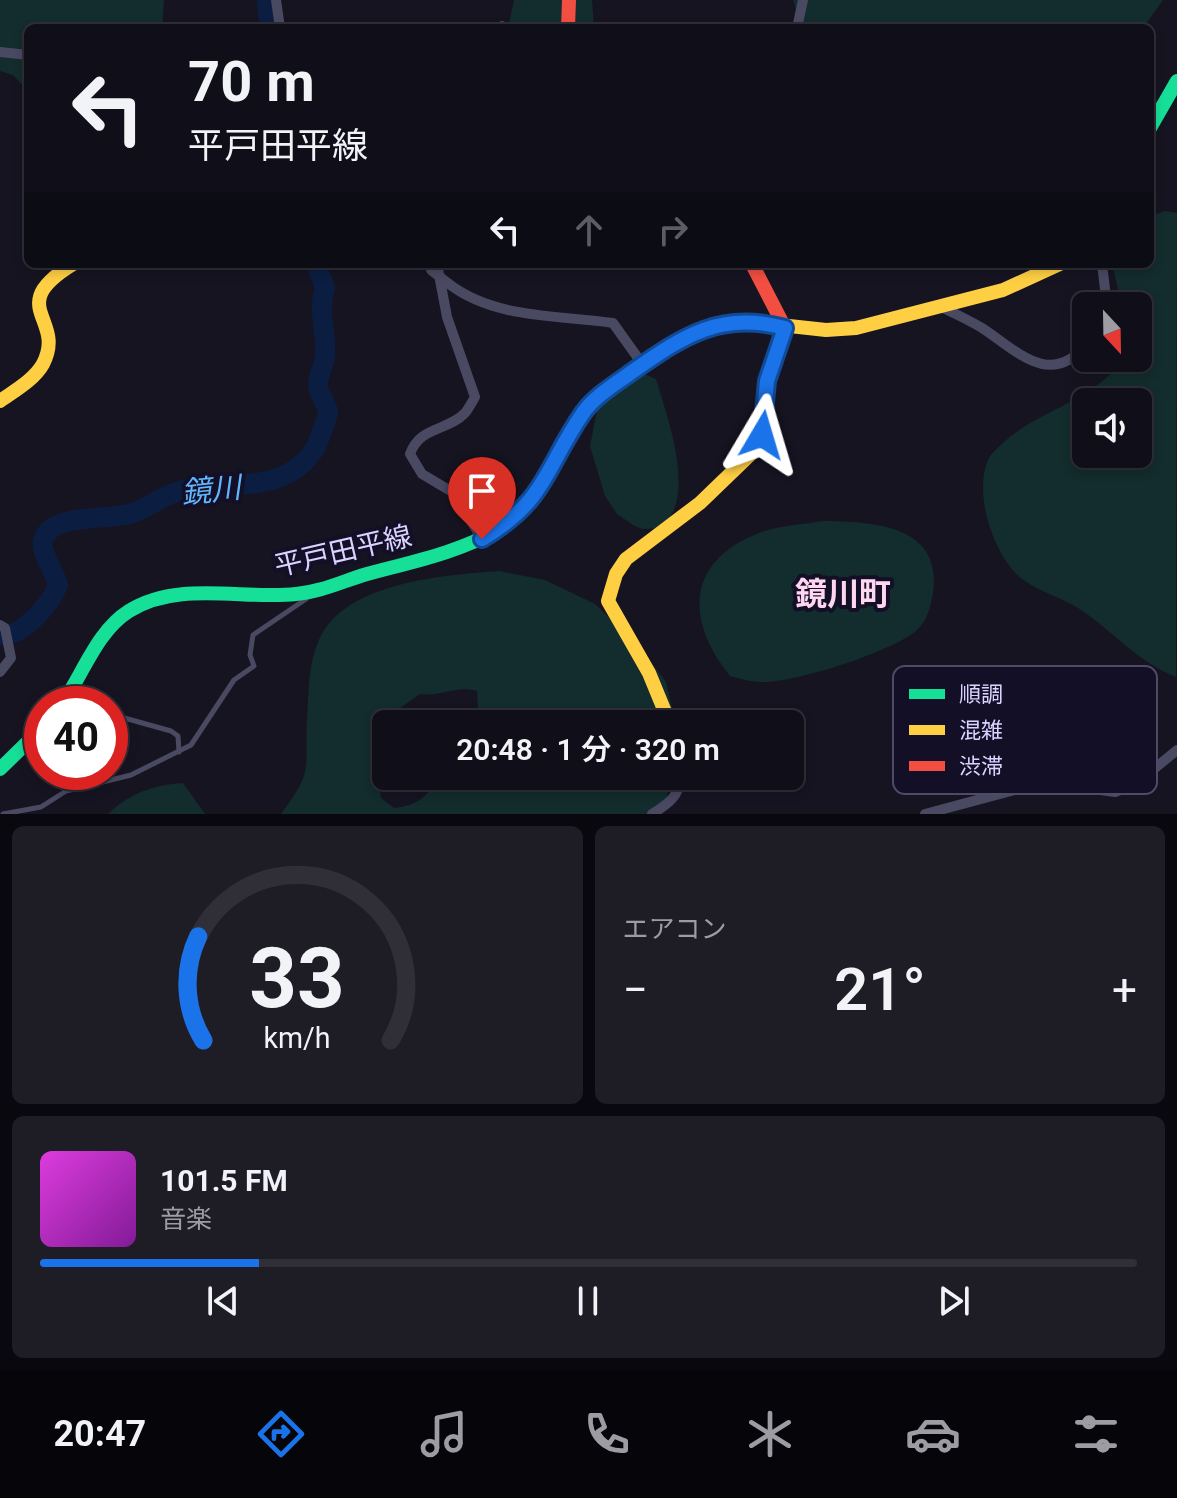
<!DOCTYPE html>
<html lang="ja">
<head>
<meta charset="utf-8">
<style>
  body { margin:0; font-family:Roboto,"Noto Sans JP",sans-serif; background:#1e1d26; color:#f1f3f6; height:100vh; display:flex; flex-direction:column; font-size:30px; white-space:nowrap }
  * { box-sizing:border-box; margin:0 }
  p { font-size:26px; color:#9c9ca2 }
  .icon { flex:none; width:44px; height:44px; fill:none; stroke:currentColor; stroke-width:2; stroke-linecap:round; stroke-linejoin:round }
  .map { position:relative; height:814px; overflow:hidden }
  .side { display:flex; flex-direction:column; gap:12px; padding:12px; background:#09080e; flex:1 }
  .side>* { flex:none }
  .banner { position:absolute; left:24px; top:24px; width:1130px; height:244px; border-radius:12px; box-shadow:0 4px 12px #0003,0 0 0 2px #302f38; background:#100f19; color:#f1f3f6; overflow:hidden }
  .needle { width:52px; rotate:158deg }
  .tools { position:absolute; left:1072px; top:292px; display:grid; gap:16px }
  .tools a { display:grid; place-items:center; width:80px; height:80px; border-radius:12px; background:#100f19; box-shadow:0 4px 12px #0003,0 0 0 2px #302f38; font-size:40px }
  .speed { position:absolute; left:24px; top:686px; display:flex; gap:16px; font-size:40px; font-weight:700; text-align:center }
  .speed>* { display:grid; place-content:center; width:104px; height:104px; border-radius:50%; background:#100f19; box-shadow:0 4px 12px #0003,0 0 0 2px #302f38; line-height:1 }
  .speed .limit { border:12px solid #d22; background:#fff; color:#111 }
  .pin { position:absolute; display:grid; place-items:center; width:68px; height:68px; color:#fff; margin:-82px -34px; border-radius:50% 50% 50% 0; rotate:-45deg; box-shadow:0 0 8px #0007 }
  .pin .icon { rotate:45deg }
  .me { position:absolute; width:88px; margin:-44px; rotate:7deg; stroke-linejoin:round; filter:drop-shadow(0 0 6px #0008) }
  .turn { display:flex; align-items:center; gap:28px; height:168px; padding:0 32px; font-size:36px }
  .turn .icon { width:104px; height:104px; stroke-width:2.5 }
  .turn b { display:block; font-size:56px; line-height:68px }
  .lanes { display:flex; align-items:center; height:76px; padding:0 32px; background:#0003; justify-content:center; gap:40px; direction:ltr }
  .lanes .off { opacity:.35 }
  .big { font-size:60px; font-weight:600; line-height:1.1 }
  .side .card { flex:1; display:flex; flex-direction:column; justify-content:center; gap:12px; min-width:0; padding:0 28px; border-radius:12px; background:#1e1d26 }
  .side .dial { align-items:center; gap:0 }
  .dial svg { height:208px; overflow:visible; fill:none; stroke:#302f38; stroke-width:7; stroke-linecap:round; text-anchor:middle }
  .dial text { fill:#f1f3f6; stroke:none }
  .song { display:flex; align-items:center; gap:24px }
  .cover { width:96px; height:96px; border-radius:12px; background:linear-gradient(135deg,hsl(300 70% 55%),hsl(290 70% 35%)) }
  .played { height:8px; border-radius:4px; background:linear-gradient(90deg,#1a73e8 20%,#302f38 20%) }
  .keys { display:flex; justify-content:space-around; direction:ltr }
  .heat { display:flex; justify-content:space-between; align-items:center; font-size:44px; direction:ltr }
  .side .tiles { flex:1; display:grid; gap:12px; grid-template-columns:1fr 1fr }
  .card:last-child { grid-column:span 2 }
  .trip { position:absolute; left:372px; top:710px; width:432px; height:80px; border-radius:12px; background:#100f19; box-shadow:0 4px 12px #0003,0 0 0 2px #302f38; font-weight:600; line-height:80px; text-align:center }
  .tabs { display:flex; height:128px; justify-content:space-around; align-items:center; background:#06060a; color:#9c9ca2 }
  .tabs .icon { width:56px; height:56px }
  .tabs .selected { color:#1a73e8 }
  .tabs b { font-size:36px; color:#f1f3f6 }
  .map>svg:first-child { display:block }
  .green { fill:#132c2d; fill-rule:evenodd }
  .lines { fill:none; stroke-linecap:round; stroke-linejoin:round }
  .river { stroke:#0b1e41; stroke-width:20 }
  .lane { stroke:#4a4962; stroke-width:5 }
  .street { stroke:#4a4962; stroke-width:10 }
  .fast { stroke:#16e098; stroke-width:14 }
  .slow { stroke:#ffcf43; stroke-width:14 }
  .jam { stroke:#f24e42; stroke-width:14 }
  .street-bridge { stroke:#4a4962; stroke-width:10 }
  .route-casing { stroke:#114b97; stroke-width:20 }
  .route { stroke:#1a73e8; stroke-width:14 }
  .labels { text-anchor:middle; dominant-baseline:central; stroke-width:8; stroke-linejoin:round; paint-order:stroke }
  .street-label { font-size:28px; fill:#d9d4ff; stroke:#130f26 }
  .water-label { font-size:30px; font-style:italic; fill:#62b6ff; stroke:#130f26 }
  .quarter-label { font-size:32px; font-weight:bold; fill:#ffd6f0; stroke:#130f26 }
  .key { fill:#130f26; stroke:#4e4a67; stroke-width:2 }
  .key-label { font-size:22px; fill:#d9d4ff }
</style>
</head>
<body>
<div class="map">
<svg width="1177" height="814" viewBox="0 0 1177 814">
  <rect width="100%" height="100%" fill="#161421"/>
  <!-- green -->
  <g class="green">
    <path d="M0,0H164L162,28H28V91L13,75L0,71Z"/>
    <path d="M514,0H592L594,28H508Z"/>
    <path d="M793,0H1163L1143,28H807L799,19Z"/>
    <path d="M1165,211L1177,213L1176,677C1139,662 1118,637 1087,614C1067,599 1041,593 1022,579C994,557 973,494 988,460C990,454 999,447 1004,442C1038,410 1099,399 1123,358H1138V306H1122L1112,264H1150V216ZM1086,402H1138V454H1086Z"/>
    <path d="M635,370L656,379C667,417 698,497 661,528L642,529L633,525L617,514L605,496L590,446L600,395Z"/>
    <path d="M824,521C872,522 943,524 933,593C930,608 928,620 916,631C891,652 792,684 760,682C750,682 739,678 730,676C681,616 689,555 768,530C786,525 806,524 824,521Z"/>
    <path d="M499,571L545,580L595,604L640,647L666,682L676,724H479L477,691C457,685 441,697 420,694L400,708L394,724H386V747L377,769L381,798L394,808C419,805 427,797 439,776H670L667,798L657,814H281C315,769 304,769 307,718C309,692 308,664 319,640C344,582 445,575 499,571Z"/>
    <path d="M183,783L205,814H108C130,793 153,785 183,783Z"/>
  </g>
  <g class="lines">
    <!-- river -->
    <g class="river">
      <path d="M267,0L269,28"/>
      <path d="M0,635C21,638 51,604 58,585C55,572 40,553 43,540C52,512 110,521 133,513C153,505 167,492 189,489C235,481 287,494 316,447C317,445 328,415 328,413C328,403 317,394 318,384C318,374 325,365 325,355C327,332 317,311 325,288L316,264"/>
    </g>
    <!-- lane -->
    <g class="lane">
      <path d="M71,695L83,704"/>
      <path d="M110,714L171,731L178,736L179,752"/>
      <path d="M3,814L41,807L66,791L131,775L191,745L234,680L254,666L250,655L253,635L306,599"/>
    </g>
    <!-- street -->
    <g class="street">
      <path d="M276,0L280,28"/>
      <path d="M501,28L502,26"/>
      <path d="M797,28L803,0"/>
      <path d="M0,52L28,55"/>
      <path d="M437,264L447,317L475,397C472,402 469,408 465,413C448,431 420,426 410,454L422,474L454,493L482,539"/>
      <path d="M449,284C495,319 558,315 613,323L643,365"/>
      <path d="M1102,306L1105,289L1102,264"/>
      <path d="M942,307C955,314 969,320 982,328C1015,349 1049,389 1086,345"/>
      <path d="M0,625L5,628L11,658L0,672"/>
      <path d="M652,814C668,804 680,796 681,776"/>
      <path d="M925,814L1029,786L1057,784L1115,792L1137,783L1177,750"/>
    </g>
    <!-- fast -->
    <g class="fast">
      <path d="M1150,128L1177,81"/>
      <path d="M62,704C83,674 97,631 129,611C178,580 243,600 296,594C321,592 343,581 367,574C411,562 458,553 499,529C551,498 562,424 614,383"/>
      <path d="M0,769L42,728"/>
    </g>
    <!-- slow -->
    <g class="slow">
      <path d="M614,383L665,349L715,324L744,321L826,330L856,328L1003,290L1060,264"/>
      <path d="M0,401C14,391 34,380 43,364C67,318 3,307 73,264"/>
      <path d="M670,724L649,673L608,601L616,574L626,559L700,503L756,449L766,416L769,374"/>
    </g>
    <!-- jam -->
    <g class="jam">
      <path d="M568,28L569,0"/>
      <path d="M752,264L785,328L769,374"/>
    </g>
    <!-- street-bridge -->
    <path class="street-bridge" d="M431,270L449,284"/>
  </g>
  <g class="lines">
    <defs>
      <path id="route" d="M482,539C547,500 544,470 583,413C594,397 614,385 629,374C681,338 718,310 785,328L767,381L762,435"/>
    </defs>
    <!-- route casing -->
    <use href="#route" class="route-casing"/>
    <!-- route -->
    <use href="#route" class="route"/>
  </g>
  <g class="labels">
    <!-- street labels -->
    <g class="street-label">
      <text transform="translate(343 551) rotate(-13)">平戸田平線</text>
    </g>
    <!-- water labels -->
    <g class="water-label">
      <text transform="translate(211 490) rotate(-6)">鏡川</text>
    </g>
    <!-- quarter labels -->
    <g class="quarter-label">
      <text x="843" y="594">鏡川町</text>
    </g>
  </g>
  <!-- legend -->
  <rect x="893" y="666" width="264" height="128" rx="12" class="key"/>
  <rect x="909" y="689" width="36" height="10" fill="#16e098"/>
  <rect x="909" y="725" width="36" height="10" fill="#ffcf43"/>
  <rect x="909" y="761" width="36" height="10" fill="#f24e42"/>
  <g class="key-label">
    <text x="959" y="702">順調</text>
    <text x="959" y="738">混雑</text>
    <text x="959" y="774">渋滞</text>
  </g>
</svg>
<div class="tools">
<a><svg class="needle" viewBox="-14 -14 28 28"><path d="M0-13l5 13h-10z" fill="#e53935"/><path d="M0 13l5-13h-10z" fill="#9c9ca2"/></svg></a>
<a><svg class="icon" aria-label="sound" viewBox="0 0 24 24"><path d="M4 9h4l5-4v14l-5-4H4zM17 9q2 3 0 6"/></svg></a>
</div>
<div class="speed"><div class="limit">40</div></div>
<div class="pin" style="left:482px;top:539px;background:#d93025"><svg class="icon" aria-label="arrive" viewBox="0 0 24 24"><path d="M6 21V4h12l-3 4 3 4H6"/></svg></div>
<svg class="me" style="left:762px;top:435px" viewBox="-20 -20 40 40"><path d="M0-17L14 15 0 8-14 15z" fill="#1a73e8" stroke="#fff" stroke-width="4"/></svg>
<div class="trip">20:48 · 1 分 · 320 m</div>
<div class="banner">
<div class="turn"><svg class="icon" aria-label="left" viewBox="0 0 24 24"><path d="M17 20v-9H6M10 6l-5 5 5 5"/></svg><div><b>70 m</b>平戸田平線</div></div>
<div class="lanes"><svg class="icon" aria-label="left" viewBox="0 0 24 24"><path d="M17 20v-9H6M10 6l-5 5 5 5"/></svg><svg class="icon off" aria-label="ahead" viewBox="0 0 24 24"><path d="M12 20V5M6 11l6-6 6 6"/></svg><svg class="icon off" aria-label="right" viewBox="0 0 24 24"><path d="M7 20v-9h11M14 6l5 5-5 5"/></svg></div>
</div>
</div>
<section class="side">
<div class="tiles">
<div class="card dial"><svg viewBox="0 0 100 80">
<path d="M14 69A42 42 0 1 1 86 69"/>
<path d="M14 69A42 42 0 0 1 12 29" stroke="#1a73e8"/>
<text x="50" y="56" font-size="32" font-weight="700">33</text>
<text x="50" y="72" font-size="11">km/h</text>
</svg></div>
<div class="card"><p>エアコン</p>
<div class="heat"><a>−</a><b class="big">21°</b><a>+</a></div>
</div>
<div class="card">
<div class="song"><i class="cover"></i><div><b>101.5 FM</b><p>音楽</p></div></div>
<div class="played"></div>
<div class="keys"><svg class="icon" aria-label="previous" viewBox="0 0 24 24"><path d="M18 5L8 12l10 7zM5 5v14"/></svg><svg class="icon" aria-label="pause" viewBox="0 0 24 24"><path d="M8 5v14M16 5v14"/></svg><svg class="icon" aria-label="next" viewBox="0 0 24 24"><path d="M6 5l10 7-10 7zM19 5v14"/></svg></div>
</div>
</div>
</section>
<nav class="tabs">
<b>20:47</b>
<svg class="icon selected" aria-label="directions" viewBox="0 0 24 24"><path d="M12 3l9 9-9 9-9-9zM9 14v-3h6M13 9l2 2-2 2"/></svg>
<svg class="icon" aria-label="music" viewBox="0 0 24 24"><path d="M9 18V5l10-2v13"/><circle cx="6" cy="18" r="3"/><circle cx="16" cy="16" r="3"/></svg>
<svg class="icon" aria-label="phone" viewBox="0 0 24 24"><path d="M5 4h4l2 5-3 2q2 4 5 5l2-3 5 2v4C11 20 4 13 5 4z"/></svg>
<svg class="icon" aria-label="climate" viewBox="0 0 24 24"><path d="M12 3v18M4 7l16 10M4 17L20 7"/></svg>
<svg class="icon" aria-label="car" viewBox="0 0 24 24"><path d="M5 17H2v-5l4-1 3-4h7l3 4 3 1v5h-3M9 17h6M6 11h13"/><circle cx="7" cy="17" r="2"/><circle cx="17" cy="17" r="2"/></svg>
<svg class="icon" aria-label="filters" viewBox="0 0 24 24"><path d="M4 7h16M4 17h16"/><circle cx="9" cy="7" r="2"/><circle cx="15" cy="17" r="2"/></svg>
</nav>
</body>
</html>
